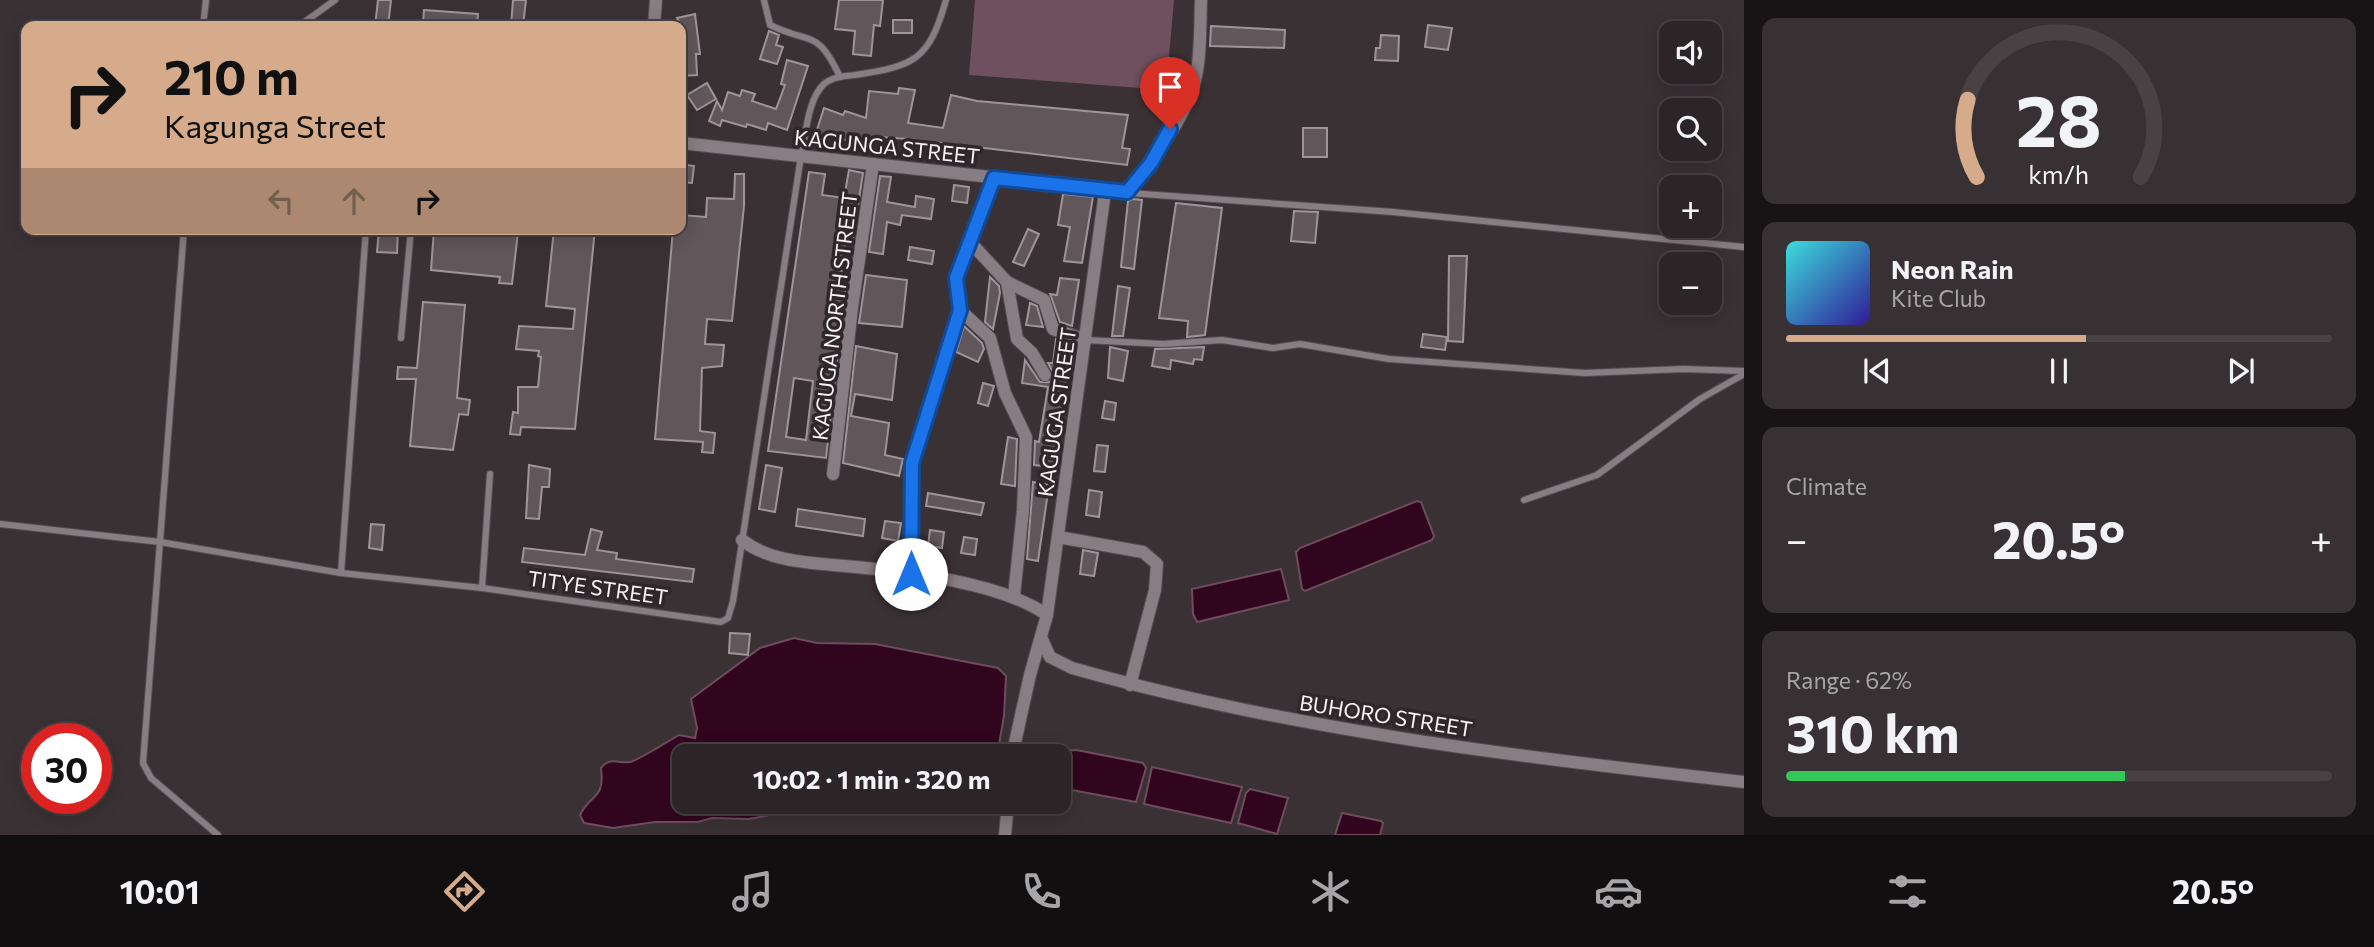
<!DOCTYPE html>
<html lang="en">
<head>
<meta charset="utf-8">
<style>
  body { margin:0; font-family:Commissioner,sans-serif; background:#383134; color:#f1f3f6; height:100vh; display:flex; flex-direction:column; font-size:26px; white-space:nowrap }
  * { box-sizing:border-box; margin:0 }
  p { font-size:23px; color:#a6a5a8 }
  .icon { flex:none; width:38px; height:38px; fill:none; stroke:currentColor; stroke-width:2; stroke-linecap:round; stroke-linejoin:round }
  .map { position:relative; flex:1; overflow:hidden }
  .side { display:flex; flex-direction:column; gap:18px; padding:18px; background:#181416; width:630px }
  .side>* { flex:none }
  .guide { position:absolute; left:21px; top:21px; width:665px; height:214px; border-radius:14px; box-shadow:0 4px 18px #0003,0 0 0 2px #484245; background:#d6ab8b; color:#111; overflow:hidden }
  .tools { position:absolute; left:1659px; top:21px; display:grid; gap:14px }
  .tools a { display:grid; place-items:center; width:63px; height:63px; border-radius:14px; background:#2c2528; box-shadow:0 4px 18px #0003,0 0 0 2px #484245; font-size:35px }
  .speed { position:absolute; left:21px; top:723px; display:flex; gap:14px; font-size:35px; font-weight:700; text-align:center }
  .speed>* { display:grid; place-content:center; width:91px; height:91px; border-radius:50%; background:#2c2528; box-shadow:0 4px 18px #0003,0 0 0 2px #484245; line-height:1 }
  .speed .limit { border:10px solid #d22; background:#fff; color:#111 }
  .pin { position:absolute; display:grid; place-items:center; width:60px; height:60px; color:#fff; margin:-72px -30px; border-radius:50% 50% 50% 0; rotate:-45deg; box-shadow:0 0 7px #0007 }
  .pin .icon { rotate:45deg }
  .me { position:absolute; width:77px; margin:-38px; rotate:0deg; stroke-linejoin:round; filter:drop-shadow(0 0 5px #0008) }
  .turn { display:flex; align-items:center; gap:24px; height:147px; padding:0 28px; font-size:32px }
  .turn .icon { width:91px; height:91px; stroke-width:2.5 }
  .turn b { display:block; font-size:49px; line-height:60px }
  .lanes { display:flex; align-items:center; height:66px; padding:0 28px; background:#0003; justify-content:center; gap:35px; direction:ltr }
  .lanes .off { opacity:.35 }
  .big { font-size:52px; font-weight:700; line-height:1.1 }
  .side .card { flex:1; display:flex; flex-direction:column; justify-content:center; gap:10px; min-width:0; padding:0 24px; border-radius:14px; background:#383134 }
  .side .dial { align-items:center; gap:0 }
  .dial svg { height:182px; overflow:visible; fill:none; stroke:#484245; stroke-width:7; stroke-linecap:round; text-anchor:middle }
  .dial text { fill:#f1f3f6; stroke:none }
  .song { display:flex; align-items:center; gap:21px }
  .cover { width:84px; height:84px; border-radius:10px; background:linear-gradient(135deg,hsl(180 70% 55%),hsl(250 70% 35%)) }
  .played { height:7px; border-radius:4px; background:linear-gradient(90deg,#d6ab8b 55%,#484245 55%) }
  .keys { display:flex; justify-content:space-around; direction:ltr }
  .heat { display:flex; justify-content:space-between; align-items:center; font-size:38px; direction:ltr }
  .charge { height:10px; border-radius:5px; background:linear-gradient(90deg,#34c759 62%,#484245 0) }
  .trip { position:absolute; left:672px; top:744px; width:399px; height:70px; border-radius:14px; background:#2c2528; box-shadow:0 4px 18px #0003,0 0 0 2px #484245; font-weight:700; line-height:70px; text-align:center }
  .tab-bar { display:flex; height:112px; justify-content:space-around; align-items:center; background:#120f10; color:#a6a5a8 }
  .tab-bar .icon { width:49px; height:49px }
  .tab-bar .current { color:#d6ab8b }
  .tab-bar b { font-size:32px; color:#f1f3f6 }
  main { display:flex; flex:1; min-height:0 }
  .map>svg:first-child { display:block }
  .green { fill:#6f505e }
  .water { fill:#32051e; stroke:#6e4c5e; stroke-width:2 }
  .building { fill:#61575b; stroke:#9f9499; stroke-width:2; fill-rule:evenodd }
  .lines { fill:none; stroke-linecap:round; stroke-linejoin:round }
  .lane-casing { stroke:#554d51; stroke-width:8 }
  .street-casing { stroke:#554d51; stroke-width:14 }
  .lane { stroke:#887d82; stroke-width:6 }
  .street { stroke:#887d82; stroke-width:12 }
  .route-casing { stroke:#114b97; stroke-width:18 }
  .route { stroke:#1a73e8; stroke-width:12 }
  .labels { text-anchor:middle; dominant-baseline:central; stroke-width:7; stroke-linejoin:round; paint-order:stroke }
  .street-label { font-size:21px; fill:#f9f3f5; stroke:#30272b }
</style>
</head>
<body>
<main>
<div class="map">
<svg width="1744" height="835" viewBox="0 0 1744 835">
  <rect width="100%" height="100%" fill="#3a3135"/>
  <!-- green -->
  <path class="green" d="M975,0H1174L1166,90L969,75Z"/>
  <!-- water -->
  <g class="water">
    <path d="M1417,501L1421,502L1434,536L1432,540L1305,591L1302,589L1296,552L1300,548Z"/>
    <path d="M1281,569L1289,600L1197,622L1193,614L1192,589Z"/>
    <path d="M794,638L817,643L875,644L998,668L1006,676L1004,716L997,756H684V802H869L850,808L818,806L749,819L712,818L698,822H655L613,828L584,823L580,815C591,793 605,800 601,768C611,756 617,764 630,762C639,760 670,740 679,735L695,738L697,728L691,699L760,648Z"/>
    <path d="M1076,750L1143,763L1146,768L1136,802L1061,788V757L1064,751Z"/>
    <path d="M1152,767L1242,787L1231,823L1144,804Z"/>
    <path d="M1250,789L1288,798L1277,834L1238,823L1246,793Z"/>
    <path d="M1342,813L1381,821L1383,823L1380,835H1335Z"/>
  </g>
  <!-- building -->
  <g class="building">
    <path d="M378,0H391L388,26H375Z"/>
    <path d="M513,0H526L523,26H511Z"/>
    <path d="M839,0H883L880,26L874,25L871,56L853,54L855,31L835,29Z"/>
    <path d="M424,10L478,14L477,26L423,23Z"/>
    <path d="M695,14L700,54H696L697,75L681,76V26L677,18Z"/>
    <rect x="893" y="20" width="19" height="13"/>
    <path d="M1428,25L1452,28L1448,50L1425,47Z"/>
    <path d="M1211,26L1285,30L1284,48L1210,46Z"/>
    <path d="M769,31L779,35L776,45L783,47L777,64L760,59Z"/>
    <path d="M1381,35L1399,36L1398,61L1375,60L1376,48H1380Z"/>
    <path d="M787,60L808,66L787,130L768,123L766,130L747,124L746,127L722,120L720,126L709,121L717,101L722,110L728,92L740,96L742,90L755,94L752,101L776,109L785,85L781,84Z"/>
    <path d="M707,83L716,99L697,110L687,95Z"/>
    <path d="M899,88L915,90L908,123L943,128L951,95L977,101L1128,115L1122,148L1130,149L1127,165L908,139L880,137L879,141L850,138L849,141L816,133L824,108L843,115L845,111L866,118L869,91L898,94Z"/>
    <rect x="1303" y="128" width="24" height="29"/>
    <path d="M681,164L694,166L692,183L681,182Z"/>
    <path d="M849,170L863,173L852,245L845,244L841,275V285L846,286L836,343L839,344L826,458L768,451L809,172L825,174L822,195L844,198ZM794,378L813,381L806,440L786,437Z"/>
    <path d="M735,174H744V206L732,321L707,319L705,344L724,345L722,366L702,368L700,431L715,433L713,453L702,452L703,442L655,439L673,229H681V215L706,217L707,198L734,199Z"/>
    <path d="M880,176L891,177L887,202L915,207L916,196L934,199L931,219L902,215L900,225L887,222L883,254L869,252Z"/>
    <path d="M954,185L969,187L967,203L952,201Z"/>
    <path d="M1063,194L1093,197L1082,263L1064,261L1070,227L1058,225Z"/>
    <path d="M1132,199L1142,200L1134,269L1121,267L1128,201Z"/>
    <path d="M1176,203L1222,208L1205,335L1187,337L1188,321L1159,318Z"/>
    <path d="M1294,211L1318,212L1315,243L1291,241Z"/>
    <path d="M379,229H398L397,253L377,252Z"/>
    <path d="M434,229L518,232L512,284L499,283L500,277L431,270Z"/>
    <path d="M554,229H595L575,429L521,427L520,435L510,434L513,412L518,413V387H538L541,357L538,356L539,351L516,349L519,326L573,329L575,309L546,306Z"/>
    <path d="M1028,229L1039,234L1024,266L1013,262Z"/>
    <path d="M910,247L934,251L932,264L908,260Z"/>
    <path d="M1449,256H1467L1463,342L1448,341Z"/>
    <path d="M866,275L907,280L902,327L859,323Z"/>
    <path d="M990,277L999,286L1000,293L993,329L985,322Z"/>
    <path d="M1060,278L1079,280L1072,326L1060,322L1050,294L1057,295Z"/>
    <path d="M1118,286L1130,288L1123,336H1112Z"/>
    <path d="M423,302L465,305L457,398L470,400L468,415L459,414L453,450L410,446L416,379H397L398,367L417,368Z"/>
    <path d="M1030,303L1037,306L1043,327L1026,325Z"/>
    <path d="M964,326L982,343L984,349L978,362L956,352Z"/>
    <path d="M1423,334L1447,337L1445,350L1421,347Z"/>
    <path d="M1056,339L1071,344L1055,453L1052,467L1034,465L1035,441L1039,442L1048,387L1022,383L1025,360L1040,382H1050L1054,374L1048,363H1053Z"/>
    <path d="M856,346L897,354L892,400L855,394L851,416L889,423L885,455L903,459L899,476L843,463Z"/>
    <path d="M1110,347L1128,351L1123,381L1108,378Z"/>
    <path d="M1204,347L1202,360L1194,359L1193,364L1171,360L1170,369L1152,366L1155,349Z"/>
    <path d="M983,383L994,386L988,406L978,403Z"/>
    <path d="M1105,401L1116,403L1114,420L1102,418Z"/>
    <path d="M1008,437L1017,439L1015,486L1001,484Z"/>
    <path d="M1097,445L1108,446L1105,472L1094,471Z"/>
    <path d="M529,465L550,469L549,487H542L539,519L526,518Z"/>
    <path d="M766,465L782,468L775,512L759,509Z"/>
    <path d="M1033,482L1049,485L1038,561L1027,559Z"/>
    <path d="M1089,490L1102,492L1099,517L1086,515Z"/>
    <path d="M928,493L984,503L981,515L926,506Z"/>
    <path d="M798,509L865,519L863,536L796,526Z"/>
    <path d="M885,521L901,523L898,541L882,538Z"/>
    <path d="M371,524L384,525L382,550L369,548Z"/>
    <path d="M591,529L602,532L597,550L617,553L616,559L694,569L692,582L522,562L524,548L585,555Z"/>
    <path d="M930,530L944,532L942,548L928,546Z"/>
    <path d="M964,537L977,539L975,555L961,553Z"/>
    <path d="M1083,550L1098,553L1094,576L1080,574Z"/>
    <path d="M730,633L750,634L748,655L729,653Z"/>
  </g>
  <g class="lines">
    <defs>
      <g id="lane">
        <path d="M764,0L770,25C811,45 817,28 840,77"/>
        <path d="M203,26L206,0"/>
        <path d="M299,26L335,0"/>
        <path d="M1129,193L1393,212L1744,247"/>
        <path d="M184,229L143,763L151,778L218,835"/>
        <path d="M401,338L411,229"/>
        <path d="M1086,340L1163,344L1222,340L1273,348L1300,344L1389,359L1585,373L1683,369L1744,371"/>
        <path d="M1524,500L1597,475L1700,399L1744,374"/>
        <path d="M0,524L160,542L341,573L482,588L721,622L728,618L733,601L801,156C806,136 807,100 824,84C832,77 845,76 855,75C915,66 929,60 946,0"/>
        <path d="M341,573L366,229"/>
        <path d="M482,588L490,474"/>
      </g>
      <g id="street">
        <path d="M654,26L656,0"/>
        <path d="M681,143L1127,192C1149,167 1187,114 1195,81C1201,55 1200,27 1201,0"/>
        <path d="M971,243L1007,282L1017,339L1032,353L1045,375"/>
        <path d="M1007,282L1044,300L1053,329L1086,340"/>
        <path d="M960,310L990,338L1005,393L1026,437L1023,510L1014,596"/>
        <path d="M833,474L852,308L873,164"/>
        <path d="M1058,537L1143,552L1157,564L1155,590L1130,685"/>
        <path d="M742,540C772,564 819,563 856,567C910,572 1002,583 1047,615"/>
        <path d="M911,574L912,463L960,310L956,278L994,178"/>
        <path d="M1041,637L1050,657L1072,668C1291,730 1518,757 1744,782"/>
        <path d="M1012,756L1030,675L1047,615L1105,192"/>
        <path d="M1005,835L1008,802"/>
      </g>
    </defs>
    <!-- lane casing -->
    <use href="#lane" class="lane-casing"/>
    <!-- street casing -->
    <use href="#street" class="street-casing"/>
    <!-- lane -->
    <use href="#lane" class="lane"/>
    <!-- street -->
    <use href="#street" class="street"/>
  </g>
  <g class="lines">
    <defs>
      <path id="route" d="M911,574L912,463L960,310L956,278L994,178L1127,192L1151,163L1170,129"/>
    </defs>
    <!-- route casing -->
    <use href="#route" class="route-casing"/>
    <!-- route -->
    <use href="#route" class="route"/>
  </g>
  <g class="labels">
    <!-- street labels -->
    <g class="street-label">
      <text transform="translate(887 146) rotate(6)">KAGUNGA STREET</text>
      <text transform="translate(834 316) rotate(-83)">KAGUGA NORTH STREET</text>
      <text transform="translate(1056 412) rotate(-82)">KAGUGA STREET</text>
      <text transform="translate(598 587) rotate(8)">TITYE STREET</text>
      <text transform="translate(1386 715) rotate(9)">BUHORO STREET</text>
    </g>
  </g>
</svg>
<div class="tools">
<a><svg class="icon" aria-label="sound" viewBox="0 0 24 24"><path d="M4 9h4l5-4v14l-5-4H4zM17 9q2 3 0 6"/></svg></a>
<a><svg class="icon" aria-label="search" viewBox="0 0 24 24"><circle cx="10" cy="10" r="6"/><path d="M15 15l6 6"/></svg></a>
<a>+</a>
<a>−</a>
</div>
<div class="speed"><div class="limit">30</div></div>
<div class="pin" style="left:1170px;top:129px;background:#d93025"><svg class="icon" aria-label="arrive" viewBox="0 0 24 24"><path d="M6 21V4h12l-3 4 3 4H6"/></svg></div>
<svg class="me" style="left:911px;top:574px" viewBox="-20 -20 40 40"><circle r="19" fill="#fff"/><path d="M0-13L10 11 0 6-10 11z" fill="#1a73e8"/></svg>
<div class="trip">10:02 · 1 min · 320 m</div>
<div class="guide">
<div class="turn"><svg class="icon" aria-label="right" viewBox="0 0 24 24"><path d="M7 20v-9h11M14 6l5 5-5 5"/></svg><div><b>210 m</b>Kagunga Street</div></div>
<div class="lanes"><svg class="icon off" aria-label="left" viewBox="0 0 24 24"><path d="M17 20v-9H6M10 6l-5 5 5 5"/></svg><svg class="icon off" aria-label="ahead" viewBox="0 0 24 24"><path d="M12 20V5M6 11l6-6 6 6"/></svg><svg class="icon" aria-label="right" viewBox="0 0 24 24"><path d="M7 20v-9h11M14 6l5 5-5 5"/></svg></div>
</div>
</div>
<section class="side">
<div class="card dial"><svg viewBox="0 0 100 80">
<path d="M14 69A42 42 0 1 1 86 69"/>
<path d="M14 69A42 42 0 0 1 10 35" stroke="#d6ab8b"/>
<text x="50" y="56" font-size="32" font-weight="700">28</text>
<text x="50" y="72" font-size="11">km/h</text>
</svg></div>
<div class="card">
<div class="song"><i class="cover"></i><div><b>Neon Rain</b><p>Kite Club</p></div></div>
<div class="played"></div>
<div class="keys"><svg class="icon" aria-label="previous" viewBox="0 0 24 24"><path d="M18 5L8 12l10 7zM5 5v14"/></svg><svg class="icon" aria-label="pause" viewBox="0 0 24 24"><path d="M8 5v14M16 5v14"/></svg><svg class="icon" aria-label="next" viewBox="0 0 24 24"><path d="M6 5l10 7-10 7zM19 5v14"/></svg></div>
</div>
<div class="card"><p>Climate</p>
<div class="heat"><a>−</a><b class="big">20.5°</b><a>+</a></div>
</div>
<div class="card"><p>Range · 62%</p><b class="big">310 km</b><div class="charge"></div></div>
</section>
</main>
<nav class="tab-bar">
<b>10:01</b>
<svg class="icon current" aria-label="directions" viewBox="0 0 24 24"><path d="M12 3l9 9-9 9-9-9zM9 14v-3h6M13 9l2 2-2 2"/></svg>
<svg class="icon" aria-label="music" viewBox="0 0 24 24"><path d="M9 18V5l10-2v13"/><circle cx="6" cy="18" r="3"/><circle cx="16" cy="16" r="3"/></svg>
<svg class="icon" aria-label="phone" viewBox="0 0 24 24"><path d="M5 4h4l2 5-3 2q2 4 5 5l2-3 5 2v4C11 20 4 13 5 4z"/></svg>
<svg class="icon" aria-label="climate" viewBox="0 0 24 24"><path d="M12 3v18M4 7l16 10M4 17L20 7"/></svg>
<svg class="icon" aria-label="car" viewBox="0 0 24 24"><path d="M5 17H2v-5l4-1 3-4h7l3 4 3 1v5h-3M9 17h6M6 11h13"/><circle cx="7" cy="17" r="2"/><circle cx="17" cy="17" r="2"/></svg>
<svg class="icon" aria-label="filters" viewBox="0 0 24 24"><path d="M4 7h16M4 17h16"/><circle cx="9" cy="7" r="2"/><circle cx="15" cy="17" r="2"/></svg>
<b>20.5°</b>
</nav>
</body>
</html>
